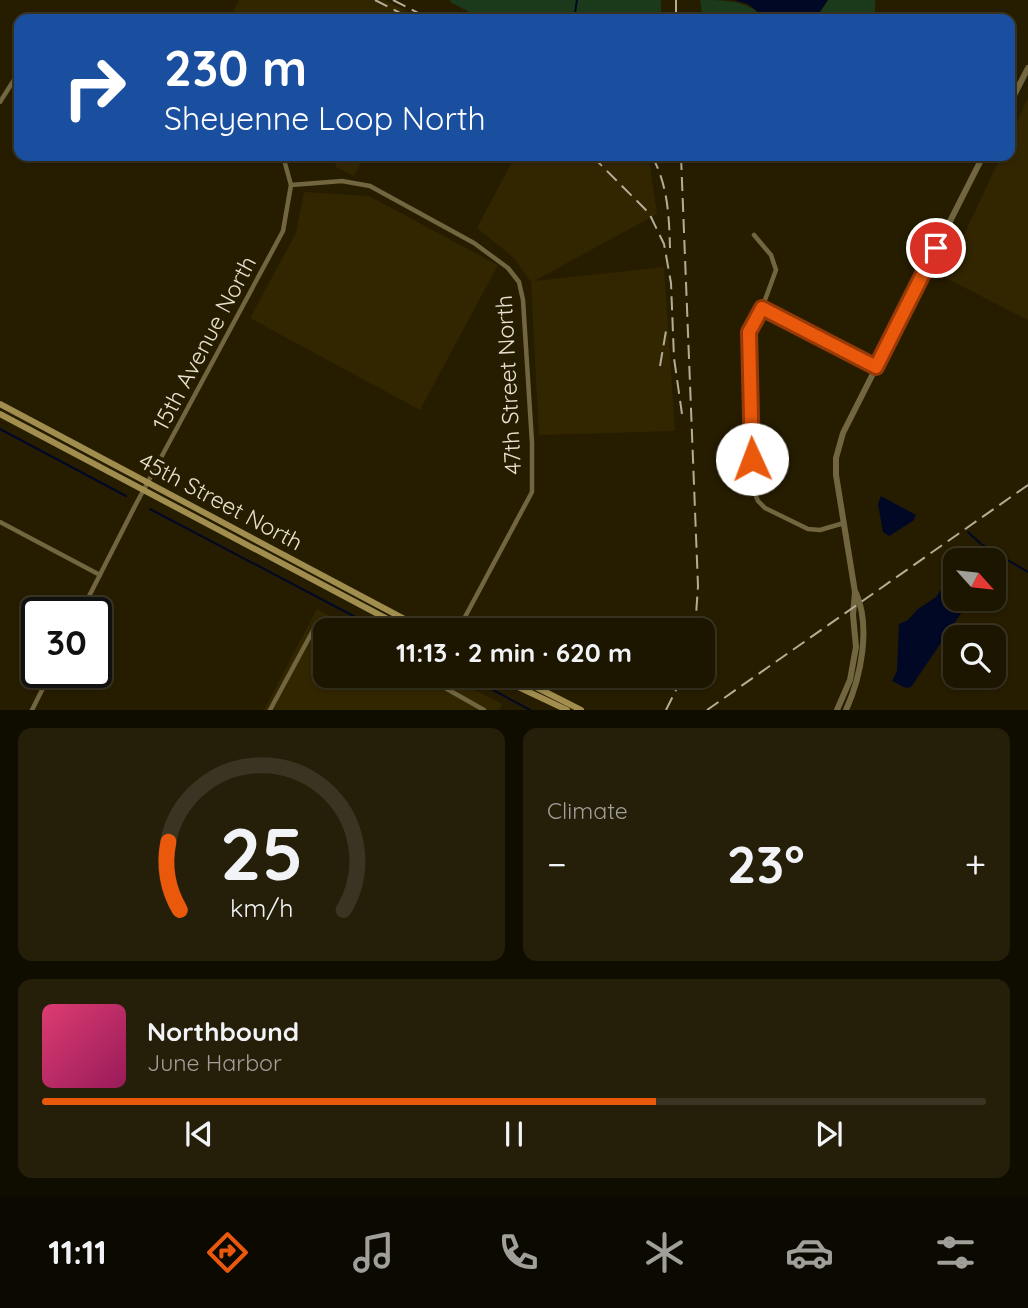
<!DOCTYPE html>
<html lang="en">
<head>
<meta charset="utf-8">
<style>
  body { margin:0; font-family:Quicksand,sans-serif; background:#251f0a; color:#f1f3f6; height:100vh; display:flex; flex-direction:column; font-size:26px; white-space:nowrap }
  * { box-sizing:border-box; margin:0 }
  p { font-size:23px; color:#a09f99 }
  .icon { flex:none; width:38px; height:38px; fill:none; stroke:currentColor; stroke-width:2; stroke-linecap:round; stroke-linejoin:round }
  .map { position:relative; height:710px; overflow:hidden }
  .details { display:flex; flex-direction:column; gap:18px; padding:18px; background:#0f0c00; flex:1 }
  .details>* { flex:none }
  .banner { position:absolute; left:14px; top:14px; width:1001px; height:147px; border-radius:14px; box-shadow:0 2px 5px #0004,0 0 0 2px #3a3522; background:#1a4fa0; color:#fff; overflow:hidden }
  .needle { width:46px; rotate:117deg }
  .buttons { position:absolute; left:943px; top:548px; display:grid; gap:14px }
  .buttons a { display:grid; place-items:center; width:63px; height:63px; border-radius:14px; background:#1c1600; box-shadow:0 2px 5px #0004,0 0 0 2px #3a3522; font-size:35px }
  .speed { position:absolute; left:21px; top:597px; display:flex; gap:14px; font-size:35px; font-weight:700; text-align:center }
  .speed>* { display:grid; place-content:center; width:91px; height:91px; border-radius:50%; background:#1c1600; box-shadow:0 2px 5px #0004,0 0 0 2px #3a3522; line-height:1 }
  .speed .limit { border:4px solid #111; border-radius:10px; background:#fff; color:#111 }
  .pin { position:absolute; display:grid; place-items:center; width:60px; height:60px; color:#fff; margin:-30px; border:4px solid #fff; border-radius:50%; box-shadow:0 2px 7px #0007 }
  .me { position:absolute; width:77px; margin:-38px; rotate:358deg; stroke-linejoin:round; filter:drop-shadow(0 0 5px #0008) }
  .turn { display:flex; align-items:center; gap:24px; height:147px; padding:0 35px; font-size:32px }
  .turn .icon { width:91px; height:91px; stroke-width:2.5 }
  .turn b { display:block; font-size:49px; line-height:60px }
  .big { font-size:52px; font-weight:700; line-height:1.1 }
  .details .widget { flex:1; display:flex; flex-direction:column; justify-content:center; gap:10px; min-width:0; padding:0 24px; border-radius:14px; background:#251f0a }
  .details .dial { align-items:center; gap:0 }
  .dial svg { height:182px; overflow:visible; fill:none; stroke:#3a3522; stroke-width:7; stroke-linecap:round; text-anchor:middle }
  .dial text { fill:#f1f3f6; stroke:none }
  .song { display:flex; align-items:center; gap:21px }
  .cover { width:84px; height:84px; border-radius:10px; background:linear-gradient(135deg,hsl(340 70% 55%),hsl(330 70% 35%)) }
  .played { height:7px; border-radius:4px; background:linear-gradient(90deg,#ea580c 65%,#3a3522 65%) }
  .keys { display:flex; justify-content:space-around; direction:ltr }
  .heat { display:flex; justify-content:space-between; align-items:center; font-size:38px; direction:ltr }
  .details .tiles { flex:1; display:grid; gap:18px; grid-template-columns:1fr 1fr }
  .widget:last-child { grid-column:span 2 }
  .trip { position:absolute; left:313px; top:618px; width:402px; height:70px; border-radius:14px; background:#1c1600; box-shadow:0 2px 5px #0004,0 0 0 2px #3a3522; font-weight:700; line-height:70px; text-align:center }
  .tab-bar { display:flex; height:112px; justify-content:space-around; align-items:center; background:#0b0900; color:#a09f99 }
  .tab-bar .icon { width:49px; height:49px }
  .tab-bar .active { color:#ea580c }
  .tab-bar b { font-size:32px; color:#f1f3f6 }
  .map>svg:first-child { display:block }
  .built { fill:#322600 }
  .green { fill:#1b391b }
  .water { fill:#000825 }
  .lines { fill:none; stroke-linecap:round; stroke-linejoin:round }
  .stream { stroke:#000825; stroke-width:2 }
  .minor { stroke:#71663f; stroke-width:4.5 }
  .tertiary { stroke:#71663f; stroke-width:6 }
  .secondary { stroke:#a18e4f; stroke-width:6 }
  .rail { stroke:#b3ad98; stroke-width:2; stroke-dasharray:14 7; stroke-linecap:butt }
  .route-casing { stroke:#983908; stroke-width:18 }
  .route { stroke:#ea580c; stroke-width:12 }
  .labels { text-anchor:middle; dominant-baseline:central; stroke-width:7; stroke-linejoin:round; paint-order:stroke }
  .street-label { font-size:23px; fill:#e7e2d0; stroke:#261d00 }
</style>
</head>
<body>
<div class="map">
<svg width="1028" height="710" viewBox="0 0 1028 710">
  <rect width="100%" height="100%" fill="#261d00"/>
  <!-- built -->
  <g class="built">
    <path d="M239,0H385L423,19H229Z"/>
    <path d="M1028,98V320L944,277L1001,156H1010V137Z"/>
    <path d="M334,156H365L354,176L336,167Z"/>
    <path d="M515,156H643L650,165L657,214L534,281L664,267L675,431L539,435L531,282L514,258L477,228Z"/>
    <path d="M304,192L369,196L498,265L420,410L250,318L296,233Z"/>
    <path d="M317,609L357,630H326V676H446L502,704L499,710H264Z"/>
  </g>
  <!-- green -->
  <g class="green">
    <path d="M451,0H661V19H483L450,2Z"/>
    <path d="M700,0C725,0 748,0 766,19H703Z"/>
    <path d="M828,0H875V19H815Z"/>
  </g>
  <!-- water -->
  <g class="water">
    <path d="M734,0H828L815,19H766L748,4Z"/>
    <path d="M881,496L916,515L913,521L889,536L883,532L878,504Z"/>
    <path d="M952,586L955,587L956,598L965,599L966,606L911,687L906,688L892,681L897,671L899,624L908,620L918,609L936,597L940,591Z"/>
  </g>
  <g class="lines">
    <!-- stream -->
    <g class="stream">
      <path d="M574,19L577,0"/>
      <path d="M0,429L126,496"/>
      <path d="M150,509L380,630"/>
      <path d="M968,532L981,544L1028,572"/>
      <path d="M467,676L530,710"/>
    </g>
    <!-- minor -->
    <g class="minor">
      <path d="M0,102L19,72"/>
      <path d="M291,185L342,181L370,186L474,243L508,268L519,282L523,300L532,443V492L458,630"/>
      <path d="M754,235L771,255L776,270L762,308L749,332L753,489L758,501L765,508L808,529L820,530L844,523"/>
      <path d="M762,308L876,367"/>
      <path d="M0,522L100,575"/>
      <path d="M81,612L136,504L283,231L291,185L283,156"/>
      <path d="M424,676L484,710"/>
      <path d="M32,710L51,672"/>
      <path d="M270,710L316,625L323,623L337,630"/>
    </g>
    <!-- tertiary -->
    <g class="tertiary">
      <path d="M1010,103L1028,68"/>
      <path d="M837,710L850,680L856,647L853,615L855,592L836,475V458L843,433L983,156"/>
      <path d="M846,710C861,677 871,627 856,593"/>
    </g>
    <!-- secondary -->
    <g class="secondary">
      <path d="M0,404L425,630"/>
      <path d="M0,414L408,630"/>
      <path d="M495,676L567,710"/>
      <path d="M514,676L581,710"/>
    </g>
    <!-- rail -->
    <g class="rail">
      <path d="M375,0L402,14"/>
      <path d="M393,0L430,19"/>
      <path d="M676,0V19"/>
      <path d="M592,156L649,213L664,244L671,283L674,358L682,414"/>
      <path d="M652,156C668,186 669,215 670,248"/>
      <path d="M681,156L698,586L695,630"/>
      <path d="M660,366L667,325"/>
      <path d="M666,710L683,676"/>
      <path d="M707,710L1028,485"/>
    </g>
  </g>
  <g class="lines">
    <defs>
      <path id="route" d="M752,459L749,332L762,308L876,367L936,248"/>
    </defs>
    <!-- route casing -->
    <use href="#route" class="route-casing"/>
    <!-- route -->
    <use href="#route" class="route"/>
  </g>
  <g class="labels">
    <!-- street labels -->
    <g class="street-label">
      <text transform="translate(204 343) rotate(-62)">15th Avenue North</text>
      <text transform="translate(508 385) rotate(-93)">47th Street North</text>
      <text transform="translate(221 501) rotate(28)">45th Street North</text>
    </g>
  </g>
</svg>
<div class="buttons">
<a><svg class="needle" viewBox="-14 -14 28 28"><path d="M0-13l5 13h-10z" fill="#e53935"/><path d="M0 13l5-13h-10z" fill="#a09f99"/></svg></a>
<a><svg class="icon" aria-label="search" viewBox="0 0 24 24"><circle cx="10" cy="10" r="6"/><path d="M15 15l6 6"/></svg></a>
</div>
<div class="speed"><div class="limit">30</div></div>
<div class="pin" style="left:936px;top:248px;background:#d93025"><svg class="icon" aria-label="arrive" viewBox="0 0 24 24"><path d="M6 21V4h12l-3 4 3 4H6"/></svg></div>
<svg class="me" style="left:752px;top:459px" viewBox="-20 -20 40 40"><circle r="19" fill="#fff"/><path d="M0-13L10 11 0 6-10 11z" fill="#ea580c"/></svg>
<div class="trip">11:13 · 2 min · 620 m</div>
<div class="banner">
<div class="turn"><svg class="icon" aria-label="right" viewBox="0 0 24 24"><path d="M7 20v-9h11M14 6l5 5-5 5"/></svg><div><b>230 m</b>Sheyenne Loop North</div></div>
</div>
</div>
<section class="details">
<div class="tiles">
<div class="widget dial"><svg viewBox="0 0 100 80">
<path d="M14 69A42 42 0 1 1 86 69"/>
<path d="M14 69A42 42 0 0 1 9 39" stroke="#ea580c"/>
<text x="50" y="56" font-size="32" font-weight="700">25</text>
<text x="50" y="72" font-size="11">km/h</text>
</svg></div>
<div class="widget"><p>Climate</p>
<div class="heat"><a>−</a><b class="big">23°</b><a>+</a></div>
</div>
<div class="widget">
<div class="song"><i class="cover"></i><div><b>Northbound</b><p>June Harbor</p></div></div>
<div class="played"></div>
<div class="keys"><svg class="icon" aria-label="previous" viewBox="0 0 24 24"><path d="M18 5L8 12l10 7zM5 5v14"/></svg><svg class="icon" aria-label="pause" viewBox="0 0 24 24"><path d="M8 5v14M16 5v14"/></svg><svg class="icon" aria-label="next" viewBox="0 0 24 24"><path d="M6 5l10 7-10 7zM19 5v14"/></svg></div>
</div>
</div>
</section>
<nav class="tab-bar">
<b>11:11</b>
<svg class="icon active" aria-label="directions" viewBox="0 0 24 24"><path d="M12 3l9 9-9 9-9-9zM9 14v-3h6M13 9l2 2-2 2"/></svg>
<svg class="icon" aria-label="music" viewBox="0 0 24 24"><path d="M9 18V5l10-2v13"/><circle cx="6" cy="18" r="3"/><circle cx="16" cy="16" r="3"/></svg>
<svg class="icon" aria-label="phone" viewBox="0 0 24 24"><path d="M5 4h4l2 5-3 2q2 4 5 5l2-3 5 2v4C11 20 4 13 5 4z"/></svg>
<svg class="icon" aria-label="climate" viewBox="0 0 24 24"><path d="M12 3v18M4 7l16 10M4 17L20 7"/></svg>
<svg class="icon" aria-label="car" viewBox="0 0 24 24"><path d="M5 17H2v-5l4-1 3-4h7l3 4 3 1v5h-3M9 17h6M6 11h13"/><circle cx="7" cy="17" r="2"/><circle cx="17" cy="17" r="2"/></svg>
<svg class="icon" aria-label="filters" viewBox="0 0 24 24"><path d="M4 7h16M4 17h16"/><circle cx="9" cy="7" r="2"/><circle cx="15" cy="17" r="2"/></svg>
</nav>
</body>
</html>
